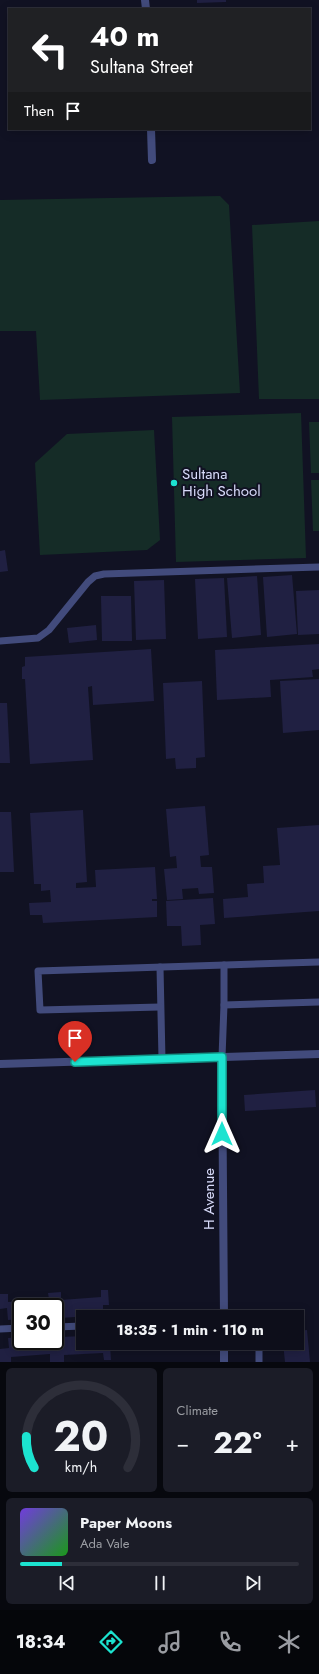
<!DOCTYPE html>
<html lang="en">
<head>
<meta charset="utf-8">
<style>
  body { margin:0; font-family:Jost,sans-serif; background:#1b1c27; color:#f1f3f6; height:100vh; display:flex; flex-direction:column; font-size:15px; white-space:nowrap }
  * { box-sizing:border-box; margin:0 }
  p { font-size:13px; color:#9a9ca2 }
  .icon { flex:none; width:22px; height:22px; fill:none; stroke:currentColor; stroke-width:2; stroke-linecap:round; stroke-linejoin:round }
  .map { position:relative; height:1362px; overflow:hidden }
  .sheet { display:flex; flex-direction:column; gap:6px; padding:6px; background:#07080e; flex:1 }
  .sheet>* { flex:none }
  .banner { position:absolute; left:8px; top:8px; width:303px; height:122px; border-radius:0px; box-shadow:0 2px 10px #0003,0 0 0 1px #2d2e39; background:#202124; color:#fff; overflow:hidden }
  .speed { position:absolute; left:12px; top:1298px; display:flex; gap:8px; font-size:20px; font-weight:700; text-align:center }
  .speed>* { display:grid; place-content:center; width:52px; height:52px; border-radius:50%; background:#0d0e1a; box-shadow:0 2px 10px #0003,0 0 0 1px #2d2e39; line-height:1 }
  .speed .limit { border:2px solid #111; border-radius:6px; background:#fff; color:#111 }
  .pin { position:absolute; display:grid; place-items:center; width:34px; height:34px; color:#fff; margin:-41px -17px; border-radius:50% 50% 50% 0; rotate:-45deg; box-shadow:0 0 4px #0007 }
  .pin .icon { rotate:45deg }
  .me { position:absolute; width:44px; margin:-22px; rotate:0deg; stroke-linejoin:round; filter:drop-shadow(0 0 3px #0008) }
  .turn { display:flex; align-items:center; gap:14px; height:84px; padding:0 16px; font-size:18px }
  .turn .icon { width:52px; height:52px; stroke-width:2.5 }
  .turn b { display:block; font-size:28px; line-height:34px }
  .then { display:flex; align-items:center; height:38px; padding:0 16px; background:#0003; gap:8px; font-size:15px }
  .big { font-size:30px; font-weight:700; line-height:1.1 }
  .sheet .widget { flex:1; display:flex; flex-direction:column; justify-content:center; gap:6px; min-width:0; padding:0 14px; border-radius:6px; background:#1b1c27 }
  .sheet .dial { align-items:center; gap:0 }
  .dial svg { height:104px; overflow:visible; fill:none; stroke:#2d2e39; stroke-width:7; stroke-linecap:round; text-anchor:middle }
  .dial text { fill:#f1f3f6; stroke:none }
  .song { display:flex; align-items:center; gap:12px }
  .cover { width:48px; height:48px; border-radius:6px; background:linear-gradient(135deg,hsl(260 70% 55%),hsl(120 70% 35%)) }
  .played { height:4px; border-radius:2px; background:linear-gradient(90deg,#1ce3d0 15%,#2d2e39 15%) }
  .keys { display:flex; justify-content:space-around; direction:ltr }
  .heat { display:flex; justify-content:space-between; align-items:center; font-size:22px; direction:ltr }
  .sheet .tiles { flex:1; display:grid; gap:6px; grid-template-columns:1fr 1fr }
  .widget:last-child { grid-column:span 2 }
  .trip { position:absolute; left:76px; top:1310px; width:228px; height:40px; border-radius:0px; background:#0d0e1a; box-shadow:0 2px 10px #0003,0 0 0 1px #2d2e39; font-weight:700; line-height:40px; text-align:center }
  .menu { display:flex; height:64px; justify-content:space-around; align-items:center; background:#05060a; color:#9a9ca2 }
  .menu .icon { width:28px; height:28px }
  .menu .on { color:#1ce3d0 }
  .menu b { font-size:18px; color:#f1f3f6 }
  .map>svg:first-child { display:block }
  .green { fill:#152c27 }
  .building { fill:#202042 }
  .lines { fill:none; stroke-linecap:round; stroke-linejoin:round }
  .service { stroke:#424b7c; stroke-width:7 }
  .minor { stroke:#424b7c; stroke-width:8 }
  .tertiary { stroke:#424b7c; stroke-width:8 }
  .route-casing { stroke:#129487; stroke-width:10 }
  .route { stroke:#1ce3d0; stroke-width:7 }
  .poi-dot { fill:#1ce3d0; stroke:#111223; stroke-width:1.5 }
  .labels { text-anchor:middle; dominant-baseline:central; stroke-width:4; stroke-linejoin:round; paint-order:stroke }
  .poi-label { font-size:15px; fill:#d8dbfa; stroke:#111223; text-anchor:start }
  .street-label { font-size:15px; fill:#d8dbfa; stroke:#111223 }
</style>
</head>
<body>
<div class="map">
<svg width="319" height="1362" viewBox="0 0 319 1362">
  <rect width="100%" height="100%" fill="#111223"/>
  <!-- green -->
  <g class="green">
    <path d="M220,196L229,205L240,393L40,400L36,331H0V200Z"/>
    <path d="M319,221V399H259L252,225Z"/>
    <path d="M301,413L306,558L176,562L172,417Z"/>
    <path d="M309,422H319V473H311Z"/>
    <path d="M154,430L160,540L147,550L40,555L35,463L67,434Z"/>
    <path d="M311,480H319V531H313Z"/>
  </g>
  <!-- building -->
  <g class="building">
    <path d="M197,0H226V2L197,3Z"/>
    <path d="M5,550L8,571L0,572V551Z"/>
    <path d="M292,575L297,634L267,637L263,577Z"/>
    <path d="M257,576L261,635L232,638L227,578Z"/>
    <path d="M224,578L227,637L198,639L195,579Z"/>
    <path d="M164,580L166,639L136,640L134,581Z"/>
    <path d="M319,590V634L298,635L296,591Z"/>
    <path d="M101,596H131L132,641H102Z"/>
    <path d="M96,625L97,640L69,643L67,628Z"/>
    <path d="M319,644V669L312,670L313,677L270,680L271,697L217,700L215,650Z"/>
    <path d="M151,649L154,701L93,705L92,686L88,687L93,760L30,764L25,679H22V667L25,666V657Z"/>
    <path d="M319,679V730L283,733L280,681Z"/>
    <path d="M202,681L205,757L196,758V768L176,769L175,758L166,759L163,683Z"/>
    <path d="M0,703H7L10,763H0Z"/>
    <path d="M205,806L209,855L200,856L201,867H212L214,893L199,894L198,888L182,889L183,899L167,900L164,869L177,868L176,856L170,857L166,809Z"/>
    <path d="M83,810L87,882L76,883V888L96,887L95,870L155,867L157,899H152V901H157V917L43,923L42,915H30L29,903L51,902L50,890L41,891V884H34L30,813Z"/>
    <path d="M0,812H11L14,872H0Z"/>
    <path d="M319,825V911L224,918L223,899L248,897L247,884L264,883L263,866L280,865L277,828Z"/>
    <path d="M213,898L215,924L200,925L201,945L182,946L181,926H167L166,901Z"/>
    <path d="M315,1090L316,1107L245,1111L244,1095Z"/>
    <path d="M101,1290H108L109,1305H103V1315L61,1318L60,1307H21V1319L8,1320L7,1308L0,1309V1294H8V1302L49,1299L48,1293L61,1292V1300L101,1297Z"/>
    <path d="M307,1330L310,1362H285L283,1343H297V1331Z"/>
    <path d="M83,1336V1343H104L105,1345H110L111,1360H104L103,1353L64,1355V1362H50V1354L11,1357V1362H0V1349L9,1348L8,1338L21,1337V1341H51V1347L62,1346L61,1337Z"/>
  </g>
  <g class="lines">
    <!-- service -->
    <g class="service">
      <path d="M0,641L38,638L49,630L88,582L95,576L104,574L319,567"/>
      <path d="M160,967L162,1059"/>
      <path d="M224,1005L319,1002"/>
      <path d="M160,1007L40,1010L38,971L319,962"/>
      <path d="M222,1057L224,1005V965"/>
      <path d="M55,1327L83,1326"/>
      <path d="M0,1329L21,1328"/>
      <path d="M259,1362V1347"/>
    </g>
    <!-- minor -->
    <g class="minor">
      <path d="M145,0L146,9"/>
      <path d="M151,129L152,160"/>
      <path d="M222,1057L224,1317"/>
      <path d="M224,1343V1362"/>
    </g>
    <!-- tertiary -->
    <path class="tertiary" d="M0,1064L319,1054"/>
  </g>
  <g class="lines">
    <defs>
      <path id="route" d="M75,1062L222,1057V1134"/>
    </defs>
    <!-- route casing -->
    <use href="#route" class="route-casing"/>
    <!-- route -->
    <use href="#route" class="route"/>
  </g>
  <!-- markers -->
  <circle class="poi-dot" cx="174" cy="483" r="4"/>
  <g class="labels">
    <!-- poi labels -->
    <g class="poi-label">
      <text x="182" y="474">Sultana<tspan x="182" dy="17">High School</tspan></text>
    </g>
    <!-- street labels -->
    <g class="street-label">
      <text transform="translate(209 1199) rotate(-90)">H Avenue</text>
    </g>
  </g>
</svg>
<div class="speed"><div class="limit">30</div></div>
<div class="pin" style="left:75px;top:1062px;background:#d93025"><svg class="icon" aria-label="arrive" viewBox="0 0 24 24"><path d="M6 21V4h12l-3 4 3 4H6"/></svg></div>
<svg class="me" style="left:222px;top:1134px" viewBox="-20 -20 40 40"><path d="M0-17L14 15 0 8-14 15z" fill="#1ce3d0" stroke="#fff" stroke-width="4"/></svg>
<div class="trip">18:35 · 1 min · 110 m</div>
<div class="banner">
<div class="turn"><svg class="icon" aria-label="left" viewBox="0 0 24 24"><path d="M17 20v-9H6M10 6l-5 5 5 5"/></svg><div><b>40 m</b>Sultana Street</div></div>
<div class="then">Then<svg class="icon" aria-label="arrive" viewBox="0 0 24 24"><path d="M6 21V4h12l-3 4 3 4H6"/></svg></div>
</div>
</div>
<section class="sheet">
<div class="tiles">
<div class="widget dial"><svg viewBox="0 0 100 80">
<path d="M14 69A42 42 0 1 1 86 69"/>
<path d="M14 69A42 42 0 0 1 8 45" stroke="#1ce3d0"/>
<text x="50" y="56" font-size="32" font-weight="700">20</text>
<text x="50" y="72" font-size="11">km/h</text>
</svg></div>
<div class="widget"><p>Climate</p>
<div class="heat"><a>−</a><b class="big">22°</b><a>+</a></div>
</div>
<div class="widget">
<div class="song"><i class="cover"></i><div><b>Paper Moons</b><p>Ada Vale</p></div></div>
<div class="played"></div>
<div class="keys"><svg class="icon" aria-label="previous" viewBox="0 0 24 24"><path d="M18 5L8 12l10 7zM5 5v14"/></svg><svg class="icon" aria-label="pause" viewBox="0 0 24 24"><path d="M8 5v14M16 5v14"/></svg><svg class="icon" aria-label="next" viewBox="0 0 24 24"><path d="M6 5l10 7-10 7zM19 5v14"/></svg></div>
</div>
</div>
</section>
<nav class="menu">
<b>18:34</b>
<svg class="icon on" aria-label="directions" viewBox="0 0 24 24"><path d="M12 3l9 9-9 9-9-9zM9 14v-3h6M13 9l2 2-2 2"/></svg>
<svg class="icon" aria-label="music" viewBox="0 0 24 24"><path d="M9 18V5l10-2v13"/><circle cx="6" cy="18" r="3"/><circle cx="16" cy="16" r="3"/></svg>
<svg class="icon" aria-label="phone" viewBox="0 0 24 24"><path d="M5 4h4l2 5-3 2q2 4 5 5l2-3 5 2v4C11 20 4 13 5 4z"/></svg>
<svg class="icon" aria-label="climate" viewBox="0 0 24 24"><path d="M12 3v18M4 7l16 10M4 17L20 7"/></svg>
</nav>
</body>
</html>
